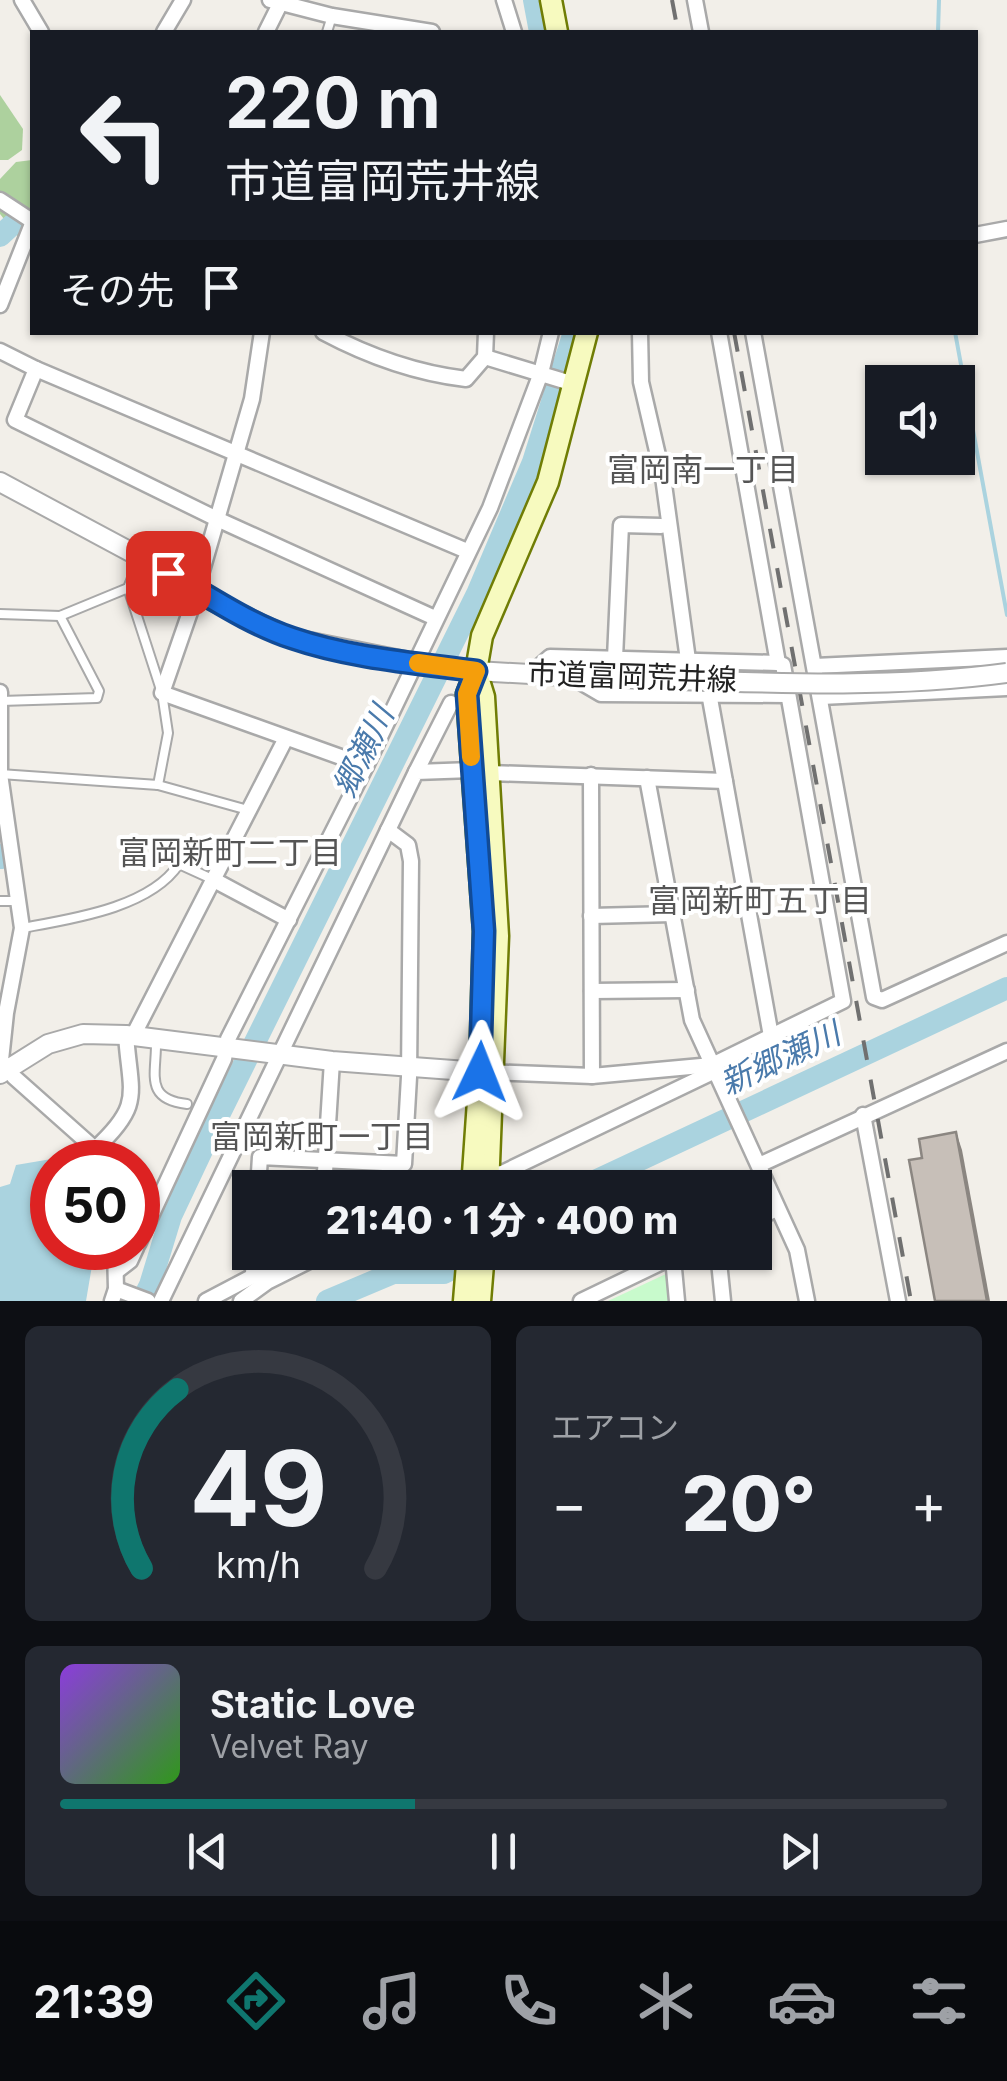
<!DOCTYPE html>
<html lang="ja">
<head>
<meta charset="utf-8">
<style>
  body { margin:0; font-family:Inter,"Noto Sans JP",sans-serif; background:#242831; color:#f1f3f6; height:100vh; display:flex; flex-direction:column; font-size:38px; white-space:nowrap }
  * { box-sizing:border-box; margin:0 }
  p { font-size:32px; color:#9ea1a6 }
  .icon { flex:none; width:55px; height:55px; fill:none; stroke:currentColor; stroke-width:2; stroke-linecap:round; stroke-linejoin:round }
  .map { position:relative; height:1301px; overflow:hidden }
  .sheet { display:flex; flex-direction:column; gap:25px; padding:25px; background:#0d0f14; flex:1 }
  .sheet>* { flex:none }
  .guide { position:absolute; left:30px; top:30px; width:948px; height:305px; border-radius:0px; box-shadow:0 2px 8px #0004; background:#171b24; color:#f1f3f6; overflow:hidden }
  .tools { position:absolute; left:865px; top:365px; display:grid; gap:20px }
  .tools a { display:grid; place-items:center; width:110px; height:110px; border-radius:0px; background:#171b24; box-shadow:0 2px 8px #0004; font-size:50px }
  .speed { position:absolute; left:30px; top:1140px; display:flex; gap:20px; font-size:50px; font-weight:700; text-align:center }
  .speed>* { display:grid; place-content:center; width:130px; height:130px; border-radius:50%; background:#171b24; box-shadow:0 2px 8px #0004; line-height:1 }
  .speed .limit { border:15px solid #d22; background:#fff; color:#111 }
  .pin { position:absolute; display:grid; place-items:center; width:85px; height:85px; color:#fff; margin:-42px; border-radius:20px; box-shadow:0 5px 15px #0006 }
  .me { position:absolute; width:110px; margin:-55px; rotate:2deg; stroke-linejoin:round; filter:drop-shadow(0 0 8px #0008) }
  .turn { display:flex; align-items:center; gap:35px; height:210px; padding:0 30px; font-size:45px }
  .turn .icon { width:130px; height:130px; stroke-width:2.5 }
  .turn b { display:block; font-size:70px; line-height:85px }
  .then { display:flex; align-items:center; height:95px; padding:0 30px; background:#0003; gap:20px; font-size:38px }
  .big { font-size:75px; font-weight:800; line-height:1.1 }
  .sheet .widget { flex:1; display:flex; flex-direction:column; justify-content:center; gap:15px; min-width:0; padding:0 35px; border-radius:15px; background:#242831 }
  .sheet .dial { align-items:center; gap:0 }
  .dial svg { height:260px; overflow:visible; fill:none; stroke:#363941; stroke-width:7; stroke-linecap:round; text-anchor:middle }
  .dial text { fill:#f1f3f6; stroke:none }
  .song { display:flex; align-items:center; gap:30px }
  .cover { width:120px; height:120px; border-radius:15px; background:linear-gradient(135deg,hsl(270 70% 55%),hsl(110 70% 35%)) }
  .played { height:10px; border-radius:5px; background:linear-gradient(90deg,#0f766e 40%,#363941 40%) }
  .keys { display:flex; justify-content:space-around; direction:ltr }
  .heat { display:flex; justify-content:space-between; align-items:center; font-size:55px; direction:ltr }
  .sheet .tiles { flex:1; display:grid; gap:25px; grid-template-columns:1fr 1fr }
  .widget:last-child { grid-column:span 2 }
  .trip { position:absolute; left:232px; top:1170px; width:540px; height:100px; border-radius:0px; background:#171b24; box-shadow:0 2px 8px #0004; font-weight:800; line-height:100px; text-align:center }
  .menu { display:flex; height:160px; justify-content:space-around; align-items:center; background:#090b0e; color:#9ea1a6 }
  .menu .icon { width:70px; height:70px }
  .menu .current { color:#0f766e }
  .menu b { font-size:45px; color:#f1f3f6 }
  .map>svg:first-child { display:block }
  .forest { fill:#add19e }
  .park { fill:#c8facc }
  .water { fill:#aad3df }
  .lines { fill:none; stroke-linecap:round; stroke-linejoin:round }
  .stream { stroke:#aad3df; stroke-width:4 }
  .river { stroke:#aad3df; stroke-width:22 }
  .service-casing { stroke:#a9a9a9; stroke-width:12 }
  .minor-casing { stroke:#a9a9a9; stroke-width:19 }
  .tertiary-casing { stroke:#a9a9a9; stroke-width:22 }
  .secondary-casing { stroke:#707d05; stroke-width:25 }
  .service { stroke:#fff; stroke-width:8 }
  .minor { stroke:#fff; stroke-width:14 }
  .tertiary { stroke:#fff; stroke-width:18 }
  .secondary { stroke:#f7fabf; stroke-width:20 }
  .rail { stroke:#707070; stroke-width:4; stroke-dasharray:20 20; stroke-linecap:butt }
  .tertiary-bridge-casing { stroke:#a9a9a9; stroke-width:22; stroke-linecap:butt }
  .tertiary-bridge { stroke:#fff; stroke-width:18 }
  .shaded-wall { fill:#8b8681 }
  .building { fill:#c7bfb8; stroke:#8b8681; stroke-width:2.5 }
  .route-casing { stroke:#114b97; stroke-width:25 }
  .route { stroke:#1a73e8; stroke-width:18 }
  .slow { stroke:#f59e0b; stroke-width:18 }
  .labels { text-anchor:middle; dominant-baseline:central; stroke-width:8; stroke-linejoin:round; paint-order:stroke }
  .street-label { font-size:30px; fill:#222; stroke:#fff }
  .neighbourhood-label { font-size:32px; fill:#555; stroke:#fff }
  .water-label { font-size:32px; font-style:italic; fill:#4a7aab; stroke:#fff }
</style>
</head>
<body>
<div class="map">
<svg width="1007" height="1301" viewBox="0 0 1007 1301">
  <rect width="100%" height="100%" fill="#f2efe9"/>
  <!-- forest -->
  <g class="forest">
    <path d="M0,95L23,129L22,150L8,160H0Z"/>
    <path d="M32,160V254L0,214V179L16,162Z"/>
  </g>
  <!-- park -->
  <path class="park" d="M668,1273L670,1301H608Z"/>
  <!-- water -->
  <path class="water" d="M81,1154L86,1162H52V1248H95L86,1301H0V1187L10,1184L16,1165Z"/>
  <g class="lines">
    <!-- stream -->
    <g class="stream">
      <path d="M938,32L939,0"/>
      <path d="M955,332L1007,615"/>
    </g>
    <!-- river -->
    <g class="river">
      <path d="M534,0L540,32"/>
      <path d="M0,236L13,224"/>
      <path d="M0,855L1,858"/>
      <path d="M580,1188L1007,988"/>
      <path d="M142,1301L150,1285L171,1216L213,1127L477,594L533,462L574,332"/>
      <path d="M327,1301L393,1273H444L481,1254"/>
    </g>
    <defs>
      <g id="service">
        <path d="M327,32L332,16"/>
        <path d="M128,588L162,693L168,733L158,785"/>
        <path d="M0,614L60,616L128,588L140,558"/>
        <path d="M1,701L97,698L99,691L60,616"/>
        <path d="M0,774L158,785L248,810"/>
        <path d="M0,901H17"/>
        <path d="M22,928C71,919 150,908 179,864L212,879"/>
        <path d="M156,1040C157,1073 143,1099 187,1104"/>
      </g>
      <g id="minor">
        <path d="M22,0L41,32"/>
        <path d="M270,0L332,16L432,32"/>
        <path d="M504,0L514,32"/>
        <path d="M695,0L701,32"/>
        <path d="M164,32L183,0"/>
        <path d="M266,32L280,4"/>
        <path d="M0,200L32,221"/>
        <path d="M975,235L1007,229"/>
        <path d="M0,305L32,224"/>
        <path d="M262,332L252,399L190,612L162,693L366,766"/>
        <path d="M323,332C368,356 415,373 466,379L485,357L486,332"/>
        <path d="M640,332L641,382L663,477L688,660"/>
        <path d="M753,332L874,997L882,1000L1007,943"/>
        <path d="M0,351L36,369L15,420L217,519L435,618"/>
        <path d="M485,357L574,384"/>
        <path d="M36,369L467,551"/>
        <path d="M615,658L621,525L661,526"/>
        <path d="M815,666L1007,657"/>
        <path d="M531,674L550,657L778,663"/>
        <path d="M572,677L601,694L787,695"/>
        <path d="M0,692V774L22,928L6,1013L1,1060L14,1077L95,1149L102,1162"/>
        <path d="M709,693L771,1036"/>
        <path d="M821,697L1007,688"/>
        <path d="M416,772L451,703"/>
        <path d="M490,773L725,781"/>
        <path d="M591,775L592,1076"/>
        <path d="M647,778L692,1020L797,1250L807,1301"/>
        <path d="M214,880L289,920"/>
        <path d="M591,916L673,914"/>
        <path d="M592,991L687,990"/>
        <path d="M133,1036L286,738"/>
        <path d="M486,1072L592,1076L712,1065L843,1001L783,665L778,663L719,332"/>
        <path d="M863,1115L898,1301"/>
        <path d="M95,1149C144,1104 130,1094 126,1035"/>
        <path d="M759,1165L1007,1051"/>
        <path d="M488,1175L502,1173L715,1071"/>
        <path d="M258,1188L260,1157L404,1164L409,1077L411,861L408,845L388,830"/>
        <path d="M324,1188L332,1061"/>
        <path d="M755,1219L777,1209"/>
        <path d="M138,1244L224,1059L228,1039L366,766L490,508L541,373L551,332"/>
        <path d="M718,1252L723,1301"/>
        <path d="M673,1258L677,1301"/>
        <path d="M117,1271L130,1261L136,1248"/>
        <path d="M253,1274L254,1252"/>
        <path d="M116,1289L148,1301"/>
        <path d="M112,1301L116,1289L115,1248"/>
        <path d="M161,1301L416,772L472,770"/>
        <path d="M206,1301L299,1252"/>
        <path d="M241,1301L267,1282L327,1252"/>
        <path d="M581,1301L683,1252"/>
      </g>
      <g id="tertiary">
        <path d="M0,482L140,557L206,598L291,638L416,663L476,671L583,677"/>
        <path d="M0,1074L48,1044L83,1034L126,1035L332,1061L480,1072"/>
      </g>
      <g id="secondary">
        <path d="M551,0L557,32"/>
        <path d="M476,671L484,697L498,936L488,1188"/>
        <path d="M472,1188L480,1072L484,931L467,694L476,671L482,636L548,482L587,332"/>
        <path d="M464,1301L468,1252"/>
        <path d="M480,1301L484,1252"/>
      </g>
    </defs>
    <!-- service casing -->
    <use href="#service" class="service-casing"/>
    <!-- minor casing -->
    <use href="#minor" class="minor-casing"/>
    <!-- tertiary casing -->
    <use href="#tertiary" class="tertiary-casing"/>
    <!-- secondary casing -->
    <use href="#secondary" class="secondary-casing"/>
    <!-- service -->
    <use href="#service" class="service"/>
    <!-- minor -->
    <use href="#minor" class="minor"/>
    <!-- tertiary -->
    <use href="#tertiary" class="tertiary"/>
    <!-- secondary -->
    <use href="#secondary" class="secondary"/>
    <!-- rail -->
    <g class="rail">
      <path d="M672,0L678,32"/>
      <path d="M734,332L911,1301"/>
    </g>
    <defs>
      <path id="tertiary-bridge" d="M583,677C723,680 868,692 1007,673"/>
    </defs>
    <!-- tertiary-bridge casing -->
    <use href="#tertiary-bridge" class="tertiary-bridge-casing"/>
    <!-- tertiary-bridge -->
    <use href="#tertiary-bridge" class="tertiary-bridge"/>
  </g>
  <!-- shaded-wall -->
  <path class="shaded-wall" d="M956,1132L962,1150L990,1301H987Z"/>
  <!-- building -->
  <path class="building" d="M956,1132L987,1301H935L909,1160L922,1158L919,1139Z"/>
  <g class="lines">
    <defs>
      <path id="route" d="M168,573C209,596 247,623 292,638C350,658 415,663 476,671L467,694L484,931L480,1072"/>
    </defs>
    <!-- route casing -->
    <use href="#route" class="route-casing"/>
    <!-- route -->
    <use href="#route" class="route"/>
    <!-- slow -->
    <path class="slow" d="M418,663L476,671L467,694L471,757"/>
  </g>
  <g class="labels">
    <!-- street labels -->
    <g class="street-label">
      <text transform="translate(632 676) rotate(2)">市道富岡荒井線</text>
    </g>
    <!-- neighbourhood labels -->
    <g class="neighbourhood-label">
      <text x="703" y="469">富岡南一丁目</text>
      <text x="230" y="852">富岡新町二丁目</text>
      <text x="760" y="900">富岡新町五丁目</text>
      <text x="322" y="1136">富岡新町一丁目</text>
    </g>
    <!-- water labels -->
    <g class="water-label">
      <text transform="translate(363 751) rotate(-64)">郷瀬川</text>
      <text transform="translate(780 1058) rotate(-25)">新郷瀬川</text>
    </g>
  </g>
</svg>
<div class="tools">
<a><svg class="icon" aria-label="sound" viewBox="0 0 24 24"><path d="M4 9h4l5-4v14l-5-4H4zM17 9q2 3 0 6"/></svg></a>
</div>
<div class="speed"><div class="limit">50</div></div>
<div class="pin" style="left:168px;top:573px;background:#d93025"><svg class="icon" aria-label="arrive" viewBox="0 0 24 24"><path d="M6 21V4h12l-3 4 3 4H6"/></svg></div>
<svg class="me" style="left:480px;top:1072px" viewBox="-20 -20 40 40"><path d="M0-17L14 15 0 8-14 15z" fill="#1a73e8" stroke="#fff" stroke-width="4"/></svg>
<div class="trip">21:40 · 1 分 · 400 m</div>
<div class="guide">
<div class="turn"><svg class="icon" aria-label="left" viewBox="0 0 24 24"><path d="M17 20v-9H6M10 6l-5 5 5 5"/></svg><div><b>220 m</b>市道富岡荒井線</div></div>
<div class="then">その先<svg class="icon" aria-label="arrive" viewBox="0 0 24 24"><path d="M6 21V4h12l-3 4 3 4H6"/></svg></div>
</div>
</div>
<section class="sheet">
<div class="tiles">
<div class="widget dial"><svg viewBox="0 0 100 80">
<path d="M14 69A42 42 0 1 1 86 69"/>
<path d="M14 69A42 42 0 0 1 25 14" stroke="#0f766e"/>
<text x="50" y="56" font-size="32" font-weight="700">49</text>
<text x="50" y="72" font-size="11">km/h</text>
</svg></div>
<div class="widget"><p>エアコン</p>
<div class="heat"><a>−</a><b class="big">20°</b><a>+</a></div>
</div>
<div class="widget">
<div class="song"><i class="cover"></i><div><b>Static Love</b><p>Velvet Ray</p></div></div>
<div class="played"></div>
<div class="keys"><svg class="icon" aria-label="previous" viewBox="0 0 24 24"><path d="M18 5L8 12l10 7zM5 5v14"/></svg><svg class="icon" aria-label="pause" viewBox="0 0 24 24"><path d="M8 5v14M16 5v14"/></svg><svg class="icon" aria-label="next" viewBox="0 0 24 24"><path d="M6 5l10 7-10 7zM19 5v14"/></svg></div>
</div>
</div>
</section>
<nav class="menu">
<b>21:39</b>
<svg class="icon current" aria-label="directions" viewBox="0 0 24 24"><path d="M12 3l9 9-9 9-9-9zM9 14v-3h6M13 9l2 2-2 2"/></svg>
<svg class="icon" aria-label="music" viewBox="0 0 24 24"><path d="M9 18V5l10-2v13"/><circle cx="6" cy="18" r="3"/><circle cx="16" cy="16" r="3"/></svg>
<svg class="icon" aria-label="phone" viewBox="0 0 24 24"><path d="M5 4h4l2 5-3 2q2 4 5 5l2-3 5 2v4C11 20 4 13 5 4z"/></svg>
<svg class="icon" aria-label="climate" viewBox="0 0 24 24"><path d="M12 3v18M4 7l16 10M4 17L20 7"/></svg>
<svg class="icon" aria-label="car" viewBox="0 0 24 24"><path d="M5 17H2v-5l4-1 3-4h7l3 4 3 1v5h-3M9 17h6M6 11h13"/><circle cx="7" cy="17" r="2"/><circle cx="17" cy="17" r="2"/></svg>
<svg class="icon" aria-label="filters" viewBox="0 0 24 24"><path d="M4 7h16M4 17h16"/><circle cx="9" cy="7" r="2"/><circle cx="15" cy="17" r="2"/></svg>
</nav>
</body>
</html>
